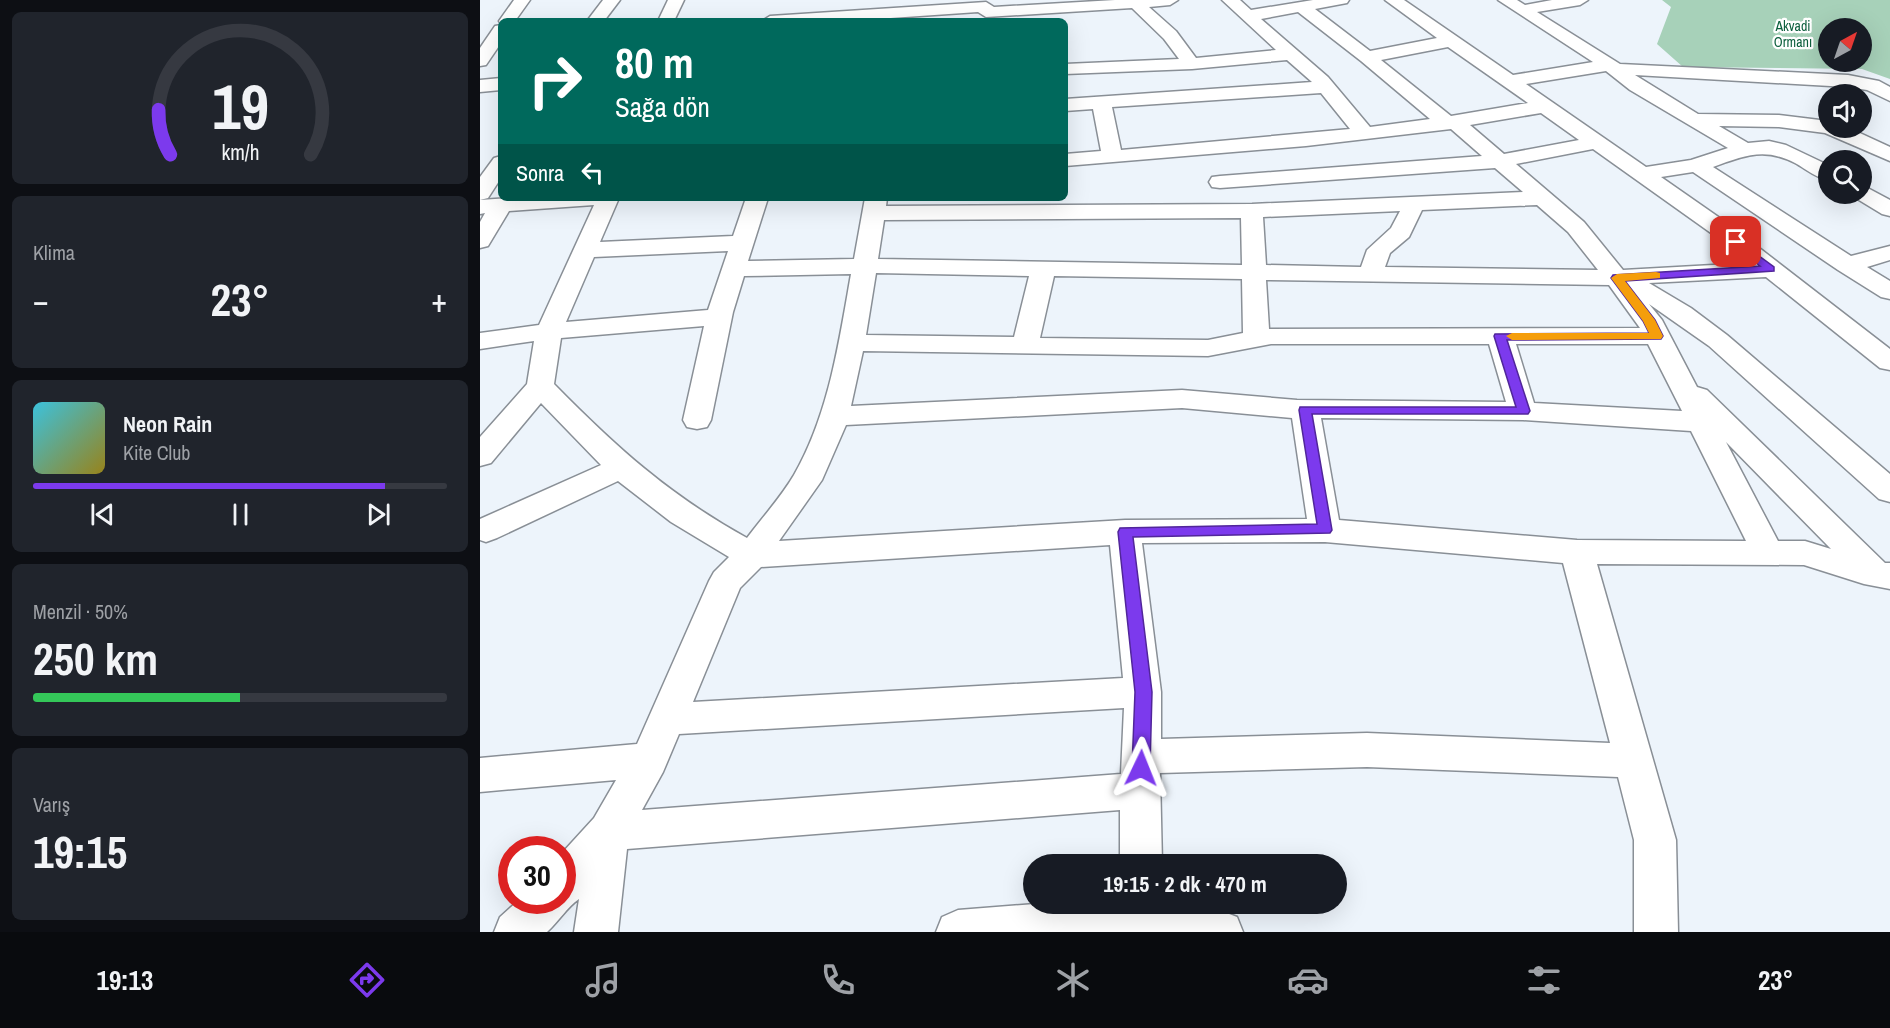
<!DOCTYPE html>
<html lang="tr">
<head>
<meta charset="utf-8">
<style>
  body { margin:0; font-family:"Archivo Narrow",sans-serif; background:#20242c; color:#f1f3f6; height:100vh; display:flex; flex-direction:column; font-size:22px; white-space:nowrap }
  * { box-sizing:border-box; margin:0 }
  p { font-size:20px; color:#9ea1a6 }
  .icon { flex:none; width:33px; height:33px; fill:none; stroke:currentColor; stroke-width:2; stroke-linecap:round; stroke-linejoin:round }
  .map { position:relative; flex:1; overflow:hidden }
  .panel { display:flex; flex-direction:column; gap:12px; padding:12px; background:#0d0f14; width:480px }
  .panel>* { flex:none }
  .hud { position:absolute; left:18px; top:18px; width:570px; height:183px; border-radius:9px; box-shadow:0 6px 24px #0002; background:#00695c; color:#fff; overflow:hidden }
  .needle { width:39px; rotate:40deg }
  .fabs { position:absolute; left:1338px; top:18px; display:grid; gap:12px }
  .fabs a { display:grid; place-items:center; width:54px; height:54px; border-radius:50%; background:#171b24; box-shadow:0 6px 24px #0002; font-size:30px }
  .speed { position:absolute; left:18px; top:836px; display:flex; gap:12px; font-size:30px; font-weight:700; text-align:center }
  .speed>* { display:grid; place-content:center; width:78px; height:78px; border-radius:50%; background:#171b24; box-shadow:0 6px 24px #0002; line-height:1 }
  .speed .limit { border:9px solid #d22; background:#fff; color:#111 }
  .pin { position:absolute; display:grid; place-items:center; width:51px; height:51px; color:#fff; margin:-26px; border-radius:12px; box-shadow:0 3px 9px #0006 }
  .me { position:absolute; width:66px; margin:-33px; rotate:2deg; stroke-linejoin:round; filter:drop-shadow(0 0 4px #0008) }
  .turn { display:flex; align-items:center; gap:21px; height:126px; padding:0 18px; font-size:27px }
  .turn .icon { width:78px; height:78px; stroke-width:2.5 }
  .turn b { display:block; font-size:42px; line-height:51px }
  .then { display:flex; align-items:center; height:57px; padding:0 18px; background:#0003; gap:12px; font-size:22px }
  .big { font-size:45px; font-weight:700; line-height:1.1 }
  .panel .card { flex:1; display:flex; flex-direction:column; justify-content:center; gap:9px; min-width:0; padding:0 21px; border-radius:9px; background:#20242c }
  .panel .dial { align-items:center; gap:0 }
  .dial svg { height:156px; overflow:visible; fill:none; stroke:#363941; stroke-width:7; stroke-linecap:round; text-anchor:middle }
  .dial text { fill:#f1f3f6; stroke:none }
  .song { display:flex; align-items:center; gap:18px }
  .cover { width:72px; height:72px; border-radius:9px; background:linear-gradient(135deg,hsl(190 70% 55%),hsl(50 70% 35%)) }
  .played { height:6px; border-radius:3px; background:linear-gradient(90deg,#7c3aed 85%,#363941 85%) }
  .keys { display:flex; justify-content:space-around; direction:ltr }
  .heat { display:flex; justify-content:space-between; align-items:center; font-size:33px; direction:ltr }
  .charge { height:9px; border-radius:4px; background:linear-gradient(90deg,#34c759 50%,#363941 0) }
  .trip { position:absolute; left:543px; top:854px; width:324px; height:60px; border-radius:30px; background:#171b24; box-shadow:0 6px 24px #0002; font-weight:700; line-height:60px; text-align:center }
  .tab-bar { display:flex; height:96px; justify-content:space-around; align-items:center; background:#090b0e; color:#9ea1a6 }
  .tab-bar .icon { width:42px; height:42px }
  .tab-bar .active { color:#7c3aed }
  .tab-bar b { font-size:27px; color:#f1f3f6 }
  main { display:flex; flex:1; min-height:0 }
  .map>svg:first-child { display:block }
  .green { fill:#a7d1b9; fill-rule:evenodd }
  .lines { fill:none; stroke-linecap:round; stroke-linejoin:round }
  .minor-casing { stroke:#898f96; stroke-width:3 }
  .minor { fill:#fff; fill-rule:evenodd }
  .route { fill:#7c3aed; stroke:#51269a; stroke-width:1.5 }
  .slow { fill:#f59e0b }
  .labels { text-anchor:middle; dominant-baseline:central; stroke-width:4.5; stroke-linejoin:round; paint-order:stroke }
  .far-park-label { font-size:14px; fill:#0c5f3d; stroke:#fff }
</style>
</head>
<body>
<main>
<section class="panel">
<div class="card dial"><svg viewBox="0 0 100 80">
<path d="M14 69A42 42 0 1 1 86 69"/>
<path d="M14 69A42 42 0 0 1 8 46" stroke="#7c3aed"/>
<text x="50" y="56" font-size="32" font-weight="700">19</text>
<text x="50" y="72" font-size="11">km/h</text>
</svg></div>
<div class="card"><p>Klima</p>
<div class="heat"><a>−</a><b class="big">23°</b><a>+</a></div>
</div>
<div class="card">
<div class="song"><i class="cover"></i><div><b>Neon Rain</b><p>Kite Club</p></div></div>
<div class="played"></div>
<div class="keys"><svg class="icon" aria-label="previous" viewBox="0 0 24 24"><path d="M18 5L8 12l10 7zM5 5v14"/></svg><svg class="icon" aria-label="pause" viewBox="0 0 24 24"><path d="M8 5v14M16 5v14"/></svg><svg class="icon" aria-label="next" viewBox="0 0 24 24"><path d="M6 5l10 7-10 7zM19 5v14"/></svg></div>
</div>
<div class="card"><p>Menzil · 50%</p><b class="big">250 km</b><div class="charge"></div></div>
<div class="card"><p>Varış</p><b class="big">19:15</b></div>
</section>
<div class="map">
<svg width="1410" height="932" viewBox="0 0 1410 932">
  <rect width="100%" height="100%" fill="#edf4fb"/>
  <!-- green -->
  <path class="green" d="M1182,0H1410V79L1382,69L1203,67L1177,44L1191,7ZM1348,28H1382V62H1348Z"/>
  <g class="lines">
    <defs>
      <g id="minor">
        <path d="M34,0H50L35,21H21V24L19,21Z"/>
        <path d="M123,0H140L124,21H107Z"/>
        <path d="M188,0H204L194,21H178Z"/>
        <path d="M635,0H698L690,5L669,7L696,31L716,58L796,50L742,0H760L771,10L833,0H869L867,3L835,9L890,51L957,38L905,0H924L1033,75L1113,62L1018,0H1037L1045,5L1072,0H1108L1100,5L1057,12L1140,64L1368,75L1399,81L1410,87V101L1387,90L1368,87L1155,75L1218,114L1299,115L1348,121V128H1369L1410,147V161L1345,133L1299,127L1239,126L1268,143L1289,141L1306,145L1348,165V180C1336,178 1326,169 1315,163C1284,147 1264,156 1233,167L1371,256L1410,246V260L1387,267L1410,281V299L1401,297L1358,270L1213,172L1181,177L1247,223L1410,349V370L1400,368L1286,277L1169,283L1211,308L1247,335L1410,474V502L1399,499L1229,346L1169,304L1182,320L1217,387L1227,390L1405,563H1410V589L1384,584L1324,565L1117,564L1196,840L1198,932H1154V840L1138,777L887,767L680,773L682,864H640V810L147,849L138,932H94L99,899C87,907 79,921 67,932H14L20,917L39,900H82V853L114,818L136,780L0,792V758L157,744L229,581L234,572L249,557L191,522L138,481L17,538L6,542L0,540V519L121,465L61,403L11,463L0,466V437L47,384L54,341L0,349V333L59,325L114,205L29,211L8,246L0,248V222L5,213L0,214V200L30,198H139L120,242L253,236L266,198H288L268,261L374,259L385,198H407L406,206L772,204L1043,192L1015,168L740,188L732,187L729,182L732,177L740,176L1002,156L971,129L826,146L585,166V154L621,151L613,109L585,111V99L832,82L807,60L712,69L585,74V64L699,59L684,39L652,8L506,17L498,12L367,21H282L290,16L506,2L514,7ZM818,12L881,61L950,119L890,127L848,77L781,19ZM968,47L1048,103L971,116L901,60ZM1126,71L1150,90L1248,148L1211,160L1166,167L1046,84ZM841,93L870,129L641,150L632,107ZM1061,113L1099,140L1024,154L990,125ZM1113,149L1231,233L1269,263L1143,270L1104,222L1036,164ZM1057,205L1088,232L1118,270L905,267L910,253L929,237L942,210ZM920,211L911,228L887,250L881,267L786,265L783,217ZM761,218L762,265L398,259L404,220ZM248,251L228,310L86,322L114,257ZM396,273L549,276L534,337L386,335ZM371,274C359,342 349,414 314,475C301,497 282,518 267,538C189,495 136,447 74,384L81,338L224,326L203,420L207,427L217,429L227,427L231,420L253,312L264,276ZM574,276L762,279L763,333L728,340L560,338ZM786,280L1129,285L1160,328L789,329ZM791,344H1009L1026,402L817,400L702,390L371,406L383,351L728,356ZM1036,344H1168L1202,411L1054,403ZM702,408L812,418L827,519L645,520L299,541L342,480L366,425ZM841,418L1043,420L1211,431L1266,541L1097,540L859,520ZM1246,442L1351,549L1325,541H1298ZM845,542L1083,563L1130,743L887,733L681,739V692L662,543ZM630,545L643,678L213,702L260,588L281,567ZM644,708L641,774L162,810L183,772L199,734Z"/>
        <path d="M21,25V43L6,65L0,66V48L15,26Z"/>
        <path d="M21,78V90L0,92V80Z"/>
        <path d="M21,156V178L8,198L0,200V177L14,158Z"/>
        <path d="M1382,185L1410,200V216L1402,214L1374,197L1372,194H1382Z"/>
        <path d="M568,903C626,903 703,894 757,917L763,932H456L462,917L478,910Z"/>
      </g>
    </defs>
    <!-- minor casing -->
    <use href="#minor" class="minor-casing"/>
    <!-- minor -->
    <use href="#minor" class="minor"/>
  </g>
  <!-- route -->
  <path class="route" d="M1256,239L1294,267V271L1145,281L1175,320L1183,336L1181,339L1027,340L1050,411L1048,414H832L852,530L850,533L653,537L672,692L670,768L667,774L661,776L654,774L652,768L655,692L638,532L640,528L837,524L819,410L820,407H1036L1014,336L1015,334L1169,333L1163,321L1131,278L1133,275L1280,266L1252,244L1251,242Z"/>
  <!-- slow -->
  <path class="slow" d="M1176,272L1180,273V278L1145,281L1175,320L1183,336L1181,339L1032,340L1026,336L1032,333H1169L1163,321L1131,278L1137,274Z"/>
  <g class="labels">
    <!-- far-park labels -->
    <g class="far-park-label">
      <text x="1313" y="26">Akvadi<tspan x="1313" dy="16">Ormanı</tspan></text>
    </g>
  </g>
</svg>
<div class="fabs">
<a><svg class="needle" viewBox="-14 -14 28 28"><path d="M0-13l5 13h-10z" fill="#e53935"/><path d="M0 13l5-13h-10z" fill="#9ea1a6"/></svg></a>
<a><svg class="icon" aria-label="sound" viewBox="0 0 24 24"><path d="M4 9h4l5-4v14l-5-4H4zM17 9q2 3 0 6"/></svg></a>
<a><svg class="icon" aria-label="search" viewBox="0 0 24 24"><circle cx="10" cy="10" r="6"/><path d="M15 15l6 6"/></svg></a>
</div>
<div class="speed"><div class="limit">30</div></div>
<div class="pin" style="left:1256px;top:242px;background:#d93025"><svg class="icon" aria-label="arrive" viewBox="0 0 24 24"><path d="M6 21V4h12l-3 4 3 4H6"/></svg></div>
<svg class="me" style="left:661px;top:768px" viewBox="-20 -20 40 40"><path d="M0-17L14 15 0 8-14 15z" fill="#7c3aed" stroke="#fff" stroke-width="4"/></svg>
<div class="trip">19:15 · 2 dk · 470 m</div>
<div class="hud">
<div class="turn"><svg class="icon" aria-label="right" viewBox="0 0 24 24"><path d="M7 20v-9h11M14 6l5 5-5 5"/></svg><div><b>80 m</b>Sağa dön</div></div>
<div class="then">Sonra<svg class="icon" aria-label="left" viewBox="0 0 24 24"><path d="M17 20v-9H6M10 6l-5 5 5 5"/></svg></div>
</div>
</div>
</main>
<nav class="tab-bar">
<b>19:13</b>
<svg class="icon active" aria-label="directions" viewBox="0 0 24 24"><path d="M12 3l9 9-9 9-9-9zM9 14v-3h6M13 9l2 2-2 2"/></svg>
<svg class="icon" aria-label="music" viewBox="0 0 24 24"><path d="M9 18V5l10-2v13"/><circle cx="6" cy="18" r="3"/><circle cx="16" cy="16" r="3"/></svg>
<svg class="icon" aria-label="phone" viewBox="0 0 24 24"><path d="M5 4h4l2 5-3 2q2 4 5 5l2-3 5 2v4C11 20 4 13 5 4z"/></svg>
<svg class="icon" aria-label="climate" viewBox="0 0 24 24"><path d="M12 3v18M4 7l16 10M4 17L20 7"/></svg>
<svg class="icon" aria-label="car" viewBox="0 0 24 24"><path d="M5 17H2v-5l4-1 3-4h7l3 4 3 1v5h-3M9 17h6M6 11h13"/><circle cx="7" cy="17" r="2"/><circle cx="17" cy="17" r="2"/></svg>
<svg class="icon" aria-label="filters" viewBox="0 0 24 24"><path d="M4 7h16M4 17h16"/><circle cx="9" cy="7" r="2"/><circle cx="15" cy="17" r="2"/></svg>
<b>23°</b>
</nav>
</body>
</html>
